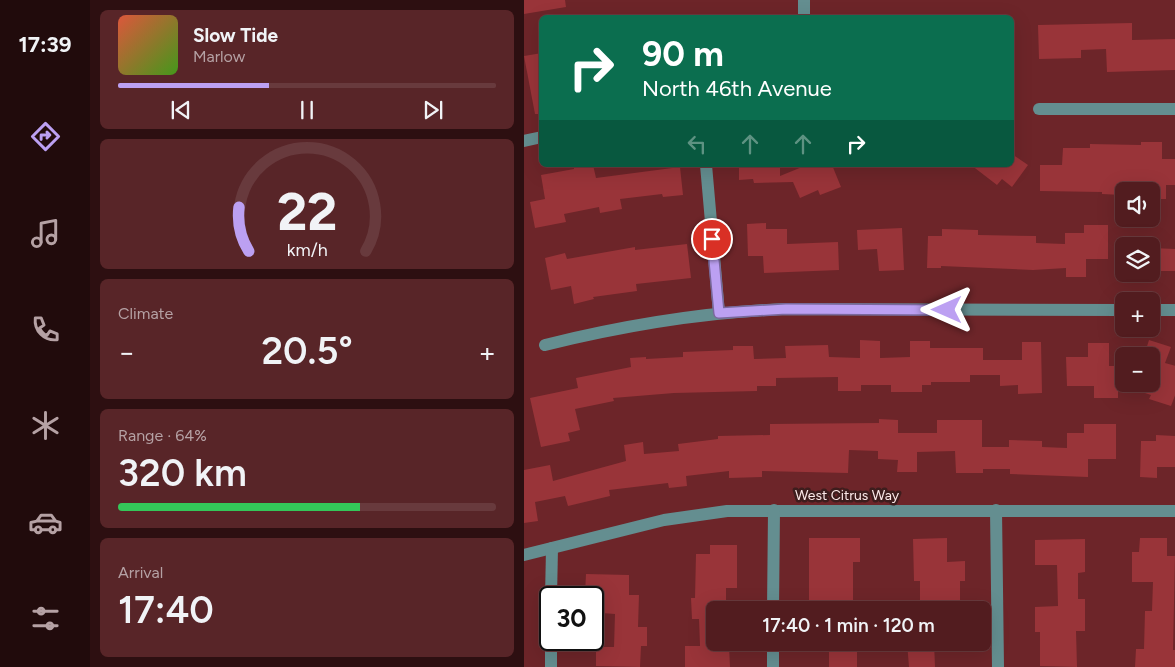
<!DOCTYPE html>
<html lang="en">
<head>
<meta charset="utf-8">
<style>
  body { margin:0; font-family:Figtree,sans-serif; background:#582528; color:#f1f3f6; height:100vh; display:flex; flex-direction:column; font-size:19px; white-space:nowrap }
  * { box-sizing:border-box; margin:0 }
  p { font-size:16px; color:#b5a1a4 }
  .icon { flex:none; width:28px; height:28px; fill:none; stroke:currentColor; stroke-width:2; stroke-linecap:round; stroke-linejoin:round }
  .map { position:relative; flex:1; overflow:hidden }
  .panel { display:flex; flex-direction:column; gap:10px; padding:10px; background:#2d0f11; width:434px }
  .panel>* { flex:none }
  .hud { position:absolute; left:15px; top:15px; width:475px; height:152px; border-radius:8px; box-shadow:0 5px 20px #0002,0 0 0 1px #683a3d; background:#0b6e4f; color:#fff; overflow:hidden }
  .controls { position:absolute; left:591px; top:182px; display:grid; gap:10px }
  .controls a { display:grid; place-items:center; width:45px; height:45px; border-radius:8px; background:#521c1f; box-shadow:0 5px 20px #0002,0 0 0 1px #683a3d; font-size:25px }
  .speed { position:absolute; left:15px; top:586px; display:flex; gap:10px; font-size:25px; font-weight:700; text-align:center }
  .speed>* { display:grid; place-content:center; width:65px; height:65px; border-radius:50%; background:#521c1f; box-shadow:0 5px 20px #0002,0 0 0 1px #683a3d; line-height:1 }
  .speed .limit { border:2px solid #111; border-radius:8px; background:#fff; color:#111 }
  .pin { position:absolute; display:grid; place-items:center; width:42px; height:42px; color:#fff; margin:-21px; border:2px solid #fff; border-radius:50%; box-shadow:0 1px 5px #0007 }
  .me { position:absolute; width:55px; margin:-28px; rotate:270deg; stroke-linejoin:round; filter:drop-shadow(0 0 4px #0008) }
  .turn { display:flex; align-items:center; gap:18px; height:105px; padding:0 20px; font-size:22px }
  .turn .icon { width:65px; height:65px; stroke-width:2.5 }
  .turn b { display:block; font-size:35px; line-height:42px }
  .lanes { display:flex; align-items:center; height:48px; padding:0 20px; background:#0003; justify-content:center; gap:25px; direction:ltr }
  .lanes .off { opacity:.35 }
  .big { font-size:38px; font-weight:600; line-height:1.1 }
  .panel .widget { flex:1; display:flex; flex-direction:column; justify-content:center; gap:8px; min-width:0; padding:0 18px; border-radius:8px; background:#582528 }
  .panel .dial { align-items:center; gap:0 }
  .dial svg { height:130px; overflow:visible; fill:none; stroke:#683a3d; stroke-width:7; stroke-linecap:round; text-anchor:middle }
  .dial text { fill:#f1f3f6; stroke:none }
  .song { display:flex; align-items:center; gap:15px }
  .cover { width:60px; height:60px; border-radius:8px; background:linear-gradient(135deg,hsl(10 70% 55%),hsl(100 70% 35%)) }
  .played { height:5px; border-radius:2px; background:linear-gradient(90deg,#bca0f2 40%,#683a3d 40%) }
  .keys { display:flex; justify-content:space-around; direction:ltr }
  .heat { display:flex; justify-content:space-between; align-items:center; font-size:28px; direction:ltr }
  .charge { height:8px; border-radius:4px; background:linear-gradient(90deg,#34c759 64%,#683a3d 0) }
  .trip { position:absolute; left:182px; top:601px; width:285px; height:50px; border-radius:8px; background:#521c1f; box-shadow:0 5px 20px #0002,0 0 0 1px #683a3d; font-weight:600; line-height:50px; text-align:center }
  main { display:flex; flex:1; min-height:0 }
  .tabs { display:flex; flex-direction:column; width:90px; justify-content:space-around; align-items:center; background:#210b0c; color:#b5a1a4 }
  .tabs .icon { width:35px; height:35px }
  .tabs .on { color:#bca0f2 }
  .tabs b { font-size:22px; color:#f1f3f6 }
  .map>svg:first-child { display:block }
  .building { fill:#993439 }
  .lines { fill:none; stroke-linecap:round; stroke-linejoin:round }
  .minor { stroke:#648e90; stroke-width:12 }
  .route-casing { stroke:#7a689d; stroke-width:12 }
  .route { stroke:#bca0f2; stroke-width:9 }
  .labels { text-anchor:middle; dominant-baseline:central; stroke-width:5; stroke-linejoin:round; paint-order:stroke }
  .street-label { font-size:14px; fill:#fce9e9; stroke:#3d1d1d }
</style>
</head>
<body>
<main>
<nav class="tabs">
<b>17:39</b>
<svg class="icon on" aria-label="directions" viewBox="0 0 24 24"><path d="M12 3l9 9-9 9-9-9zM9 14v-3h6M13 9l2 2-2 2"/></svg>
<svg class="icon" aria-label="music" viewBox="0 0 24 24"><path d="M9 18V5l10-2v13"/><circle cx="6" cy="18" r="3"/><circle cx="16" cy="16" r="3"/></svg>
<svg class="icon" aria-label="phone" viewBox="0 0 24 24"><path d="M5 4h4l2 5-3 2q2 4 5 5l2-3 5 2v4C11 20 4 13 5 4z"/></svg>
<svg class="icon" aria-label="climate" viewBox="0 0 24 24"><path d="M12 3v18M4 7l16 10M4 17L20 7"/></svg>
<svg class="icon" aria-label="car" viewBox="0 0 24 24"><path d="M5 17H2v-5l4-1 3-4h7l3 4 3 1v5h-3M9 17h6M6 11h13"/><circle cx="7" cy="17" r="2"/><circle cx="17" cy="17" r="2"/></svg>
<svg class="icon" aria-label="filters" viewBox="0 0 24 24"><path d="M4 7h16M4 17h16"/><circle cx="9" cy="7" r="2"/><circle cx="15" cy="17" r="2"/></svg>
</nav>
<section class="panel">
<div class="widget">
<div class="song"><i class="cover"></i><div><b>Slow Tide</b><p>Marlow</p></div></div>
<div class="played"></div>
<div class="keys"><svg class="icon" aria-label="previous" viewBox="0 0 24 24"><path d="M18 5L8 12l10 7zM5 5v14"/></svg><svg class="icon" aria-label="pause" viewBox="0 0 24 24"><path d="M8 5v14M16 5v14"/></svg><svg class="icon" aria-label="next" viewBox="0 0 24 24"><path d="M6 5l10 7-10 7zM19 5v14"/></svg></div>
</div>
<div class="widget dial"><svg viewBox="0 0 100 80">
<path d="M14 69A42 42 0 1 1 86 69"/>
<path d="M14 69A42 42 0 0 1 8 42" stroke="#bca0f2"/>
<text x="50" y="56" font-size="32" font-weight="700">22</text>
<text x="50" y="72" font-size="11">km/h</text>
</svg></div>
<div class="widget"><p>Climate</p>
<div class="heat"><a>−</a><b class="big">20.5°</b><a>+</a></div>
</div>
<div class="widget"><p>Range · 64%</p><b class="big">320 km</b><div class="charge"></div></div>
<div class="widget"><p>Arrival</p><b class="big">17:40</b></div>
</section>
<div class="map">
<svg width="652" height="667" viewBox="0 0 652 667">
  <rect width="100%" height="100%" fill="#6d2529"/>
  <!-- building -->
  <g class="building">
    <path d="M0,0H41L42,7L0,14Z"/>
    <path d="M608,23V40L652,39V70L583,72L582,49L557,50V58L515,59L514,25Z"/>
    <path d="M18,53V114H11L0,56Z"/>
    <path d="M617,142H638V159H652V185H642V199H628V191H598V195L578,194V192L516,191V165H538L539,148H566V144L617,145Z"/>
    <path d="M488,154L504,165L488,187L478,179L473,185L447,165H488Z"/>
    <path d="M50,165H69L72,178L156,167L159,195L139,197L138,194L96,199L98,209L76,213L75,207L40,214L42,222L11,228L6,202L21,199L17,175L50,169Z"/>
    <path d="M215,165H256V176L283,165H308L317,187L296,195L294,190L276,198L269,182L230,183L229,179L215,180Z"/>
    <path d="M242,223V229H263V244L314,242L315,270L240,273L239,256H224L223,224Z"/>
    <path d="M560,225H584V259H562V277H542V268L509,270L417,266V268H403L404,236H418V229L454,230V235L512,236V243L541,244V233H560Z"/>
    <path d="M378,228L380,270L355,271L353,249L334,250L333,230Z"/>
    <path d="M163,244L167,278L112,284L113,291L69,297L70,299L50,304L47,286L27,290L21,258L41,253L43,259L111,247V250Z"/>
    <path d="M628,248L652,249V271H628Z"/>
    <path d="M336,340L356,341V358L386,357V341H406V348H459V360H498V342H517L518,393L494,394V385L476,386V375H446V382H407V385H398V392H367V385H337V391H314V377L252,378V386H233V391L150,393L89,398L90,401L51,409L56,430L44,433L46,441L17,447L6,398L54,388L52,378L107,367L106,358L122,357V359L159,357V352L209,350V346H229L230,359L262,358L261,346L304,345L305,357L336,358Z"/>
    <path d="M625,340L647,347L641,363L652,366V393L647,406L625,399L627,395L600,386V384H628V356H620Z"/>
    <path d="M564,343H585V366H594V398H570V386H543L542,357H564Z"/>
    <path d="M355,419L374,420V433H413V420H458V447H485V440L518,441V447L543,448V433H560V424H592V459H564V477L486,474V469H459V473H432L431,451L393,452V472H373L374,460L354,459V451L325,450L324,473L238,471V477L205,478V471L162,476L163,486L145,488L144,483L85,490L86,496L44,506L41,496L11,502L14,521L0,523V470L26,465L29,481L102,461L100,445L119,442L120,454L155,451L154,444L194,439V436L246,435V424L355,423Z"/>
    <path d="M632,435L652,436V467H633V478L616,477L617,441H632Z"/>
    <path d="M285,538H336V562H329V610L285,608Z"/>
    <path d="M423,538V562L441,561V581H436V610H396V581H390L389,539Z"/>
    <path d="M616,538H643V556H651L649,650H652V667H611L612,649H620L621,611H628L629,582H608V552H615Z"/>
    <path d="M561,539V572L554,573V599H561V631H552L553,667L516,666V632H511V607L534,606L533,565H511V540Z"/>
    <path d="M186,545H213V588H202V610H191V646H205L206,667H161V646H176L175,619H168L167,598H171L172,554H186Z"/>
    <path d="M62,574L105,575V595H115L114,627H123V646H117L116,667L72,666V647H90L91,614L78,613V594H61Z"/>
    <rect x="305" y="642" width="28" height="25"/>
    <path d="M383,642H410L411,667H385Z"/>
  </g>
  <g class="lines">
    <!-- minor -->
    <g class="minor">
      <path d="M280,18V0"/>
      <path d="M515,109H652"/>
      <path d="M0,141L18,137"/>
      <path d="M182,165L195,313"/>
      <path d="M628,310H652"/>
      <path d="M21,345C102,325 179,312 263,309L600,310"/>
      <path d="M472,510L474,667"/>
      <path d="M0,555L140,520L203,511H652"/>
      <path d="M27,598L28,548"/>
      <path d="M249,610L250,510"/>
      <path d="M27,667V640"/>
      <path d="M249,667V642"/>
    </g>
  </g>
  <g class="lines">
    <defs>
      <path id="route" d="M188,239L195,313L262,309L423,310"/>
    </defs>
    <!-- route casing -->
    <use href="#route" class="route-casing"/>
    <!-- route -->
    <use href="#route" class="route"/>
  </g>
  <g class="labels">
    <!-- street labels -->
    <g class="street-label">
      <text x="323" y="495">West Citrus Way</text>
    </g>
  </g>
</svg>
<div class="controls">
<a><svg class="icon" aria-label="sound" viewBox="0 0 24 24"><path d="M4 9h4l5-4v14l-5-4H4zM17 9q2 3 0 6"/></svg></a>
<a><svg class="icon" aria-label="layers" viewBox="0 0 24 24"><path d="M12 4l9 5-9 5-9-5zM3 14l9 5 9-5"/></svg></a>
<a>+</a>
<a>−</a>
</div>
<div class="speed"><div class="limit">30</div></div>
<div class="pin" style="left:188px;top:239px;background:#d93025"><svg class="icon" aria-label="arrive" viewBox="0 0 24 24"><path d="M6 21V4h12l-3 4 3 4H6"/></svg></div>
<svg class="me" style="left:423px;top:310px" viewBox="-20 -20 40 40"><path d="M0-17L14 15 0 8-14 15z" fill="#bca0f2" stroke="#fff" stroke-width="4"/></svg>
<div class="trip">17:40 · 1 min · 120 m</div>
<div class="hud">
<div class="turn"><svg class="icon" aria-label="right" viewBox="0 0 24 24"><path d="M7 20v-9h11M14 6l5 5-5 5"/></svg><div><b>90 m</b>North 46th Avenue</div></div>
<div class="lanes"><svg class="icon off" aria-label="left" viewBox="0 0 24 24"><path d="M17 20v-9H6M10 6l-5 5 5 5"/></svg><svg class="icon off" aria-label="ahead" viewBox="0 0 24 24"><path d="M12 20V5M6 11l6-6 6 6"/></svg><svg class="icon off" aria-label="ahead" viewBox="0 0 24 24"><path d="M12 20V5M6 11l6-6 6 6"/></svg><svg class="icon" aria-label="right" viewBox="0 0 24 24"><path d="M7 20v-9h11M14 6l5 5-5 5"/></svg></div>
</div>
</div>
</main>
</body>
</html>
